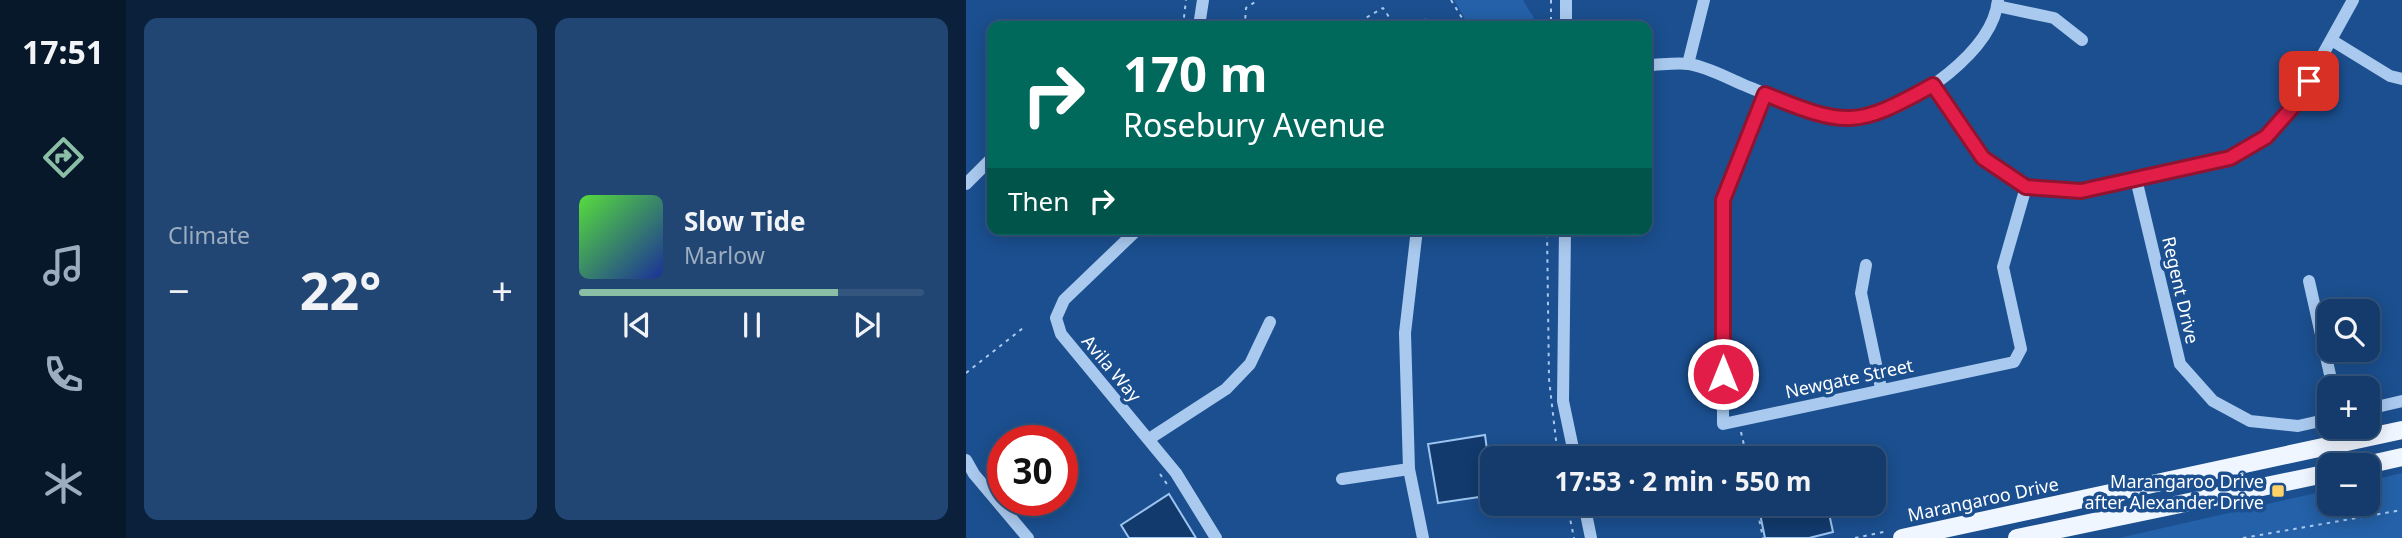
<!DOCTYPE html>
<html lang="en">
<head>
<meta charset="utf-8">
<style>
  body { margin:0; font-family:"Noto Sans",sans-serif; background:#214673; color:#f1f3f6; height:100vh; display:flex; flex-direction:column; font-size:26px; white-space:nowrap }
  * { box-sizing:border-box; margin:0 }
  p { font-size:23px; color:#9dadc1 }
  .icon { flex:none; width:38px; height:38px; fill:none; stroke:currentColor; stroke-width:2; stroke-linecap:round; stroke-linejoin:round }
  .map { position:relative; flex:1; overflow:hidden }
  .details { display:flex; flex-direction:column; gap:18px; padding:18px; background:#0b203b; width:840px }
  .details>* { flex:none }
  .guide { position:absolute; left:21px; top:21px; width:665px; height:214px; border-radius:14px; box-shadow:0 4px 18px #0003,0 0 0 2px #33557e; background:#00695c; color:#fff; overflow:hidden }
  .tools { position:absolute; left:1351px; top:299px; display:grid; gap:14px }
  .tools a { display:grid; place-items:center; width:63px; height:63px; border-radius:14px; background:#143b6b; box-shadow:0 4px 18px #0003,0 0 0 2px #33557e; font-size:35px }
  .speed { position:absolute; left:21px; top:425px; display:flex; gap:14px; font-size:35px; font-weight:700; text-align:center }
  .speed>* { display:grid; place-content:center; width:91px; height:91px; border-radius:50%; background:#143b6b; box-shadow:0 4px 18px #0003,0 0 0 2px #33557e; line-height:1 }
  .speed .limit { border:10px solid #d22; background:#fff; color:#111 }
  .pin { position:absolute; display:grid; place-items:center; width:60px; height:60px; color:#fff; margin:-30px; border-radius:14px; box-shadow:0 4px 10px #0006 }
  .me { position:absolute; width:77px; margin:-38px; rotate:0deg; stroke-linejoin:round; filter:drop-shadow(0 0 5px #0008) }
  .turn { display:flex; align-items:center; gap:24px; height:147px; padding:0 21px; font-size:32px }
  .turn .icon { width:91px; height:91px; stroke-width:2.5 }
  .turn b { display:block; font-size:49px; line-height:60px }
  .then { display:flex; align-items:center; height:66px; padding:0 21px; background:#0003; gap:14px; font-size:26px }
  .big { font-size:52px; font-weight:700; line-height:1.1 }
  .details .widget { flex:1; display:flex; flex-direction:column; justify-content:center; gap:10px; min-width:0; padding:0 24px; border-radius:14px; background:#214673 }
  .song { display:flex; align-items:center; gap:21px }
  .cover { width:84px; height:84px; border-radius:10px; background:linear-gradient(135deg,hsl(110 70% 55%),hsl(230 70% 35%)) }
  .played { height:7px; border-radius:4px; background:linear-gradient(90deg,#8abfa5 75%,#33557e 75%) }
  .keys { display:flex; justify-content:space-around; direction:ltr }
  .heat { display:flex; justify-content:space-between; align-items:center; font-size:38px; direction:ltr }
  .details .tiles { flex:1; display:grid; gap:18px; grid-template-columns:repeat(2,1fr) }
  .trip { position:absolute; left:514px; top:446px; width:406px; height:70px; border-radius:14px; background:#143b6b; box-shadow:0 4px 18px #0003,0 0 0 2px #33557e; font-weight:700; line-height:70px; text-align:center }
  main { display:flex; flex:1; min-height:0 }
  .menu { display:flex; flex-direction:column; width:126px; justify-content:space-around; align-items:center; background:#08182b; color:#9dadc1 }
  .menu .icon { width:49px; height:49px }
  .menu .active { color:#8abfa5 }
  .menu b { font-size:32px; color:#f1f3f6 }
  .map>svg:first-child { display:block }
  .green { fill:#2461a8 }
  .water { fill:#123a6d; stroke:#9cc4f0; stroke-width:2 }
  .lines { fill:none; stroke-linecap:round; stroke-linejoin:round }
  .path { stroke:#a9c9ee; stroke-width:2; stroke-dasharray:3.5 5; stroke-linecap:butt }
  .minor { stroke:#a9c9ee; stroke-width:12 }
  .major { stroke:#f0f6ff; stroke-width:18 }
  .route-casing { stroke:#92132f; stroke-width:18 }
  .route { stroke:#e11d48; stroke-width:12 }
  .poi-dot { fill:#ffd166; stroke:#1b4f8f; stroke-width:2.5 }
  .labels { text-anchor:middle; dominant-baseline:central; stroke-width:7; stroke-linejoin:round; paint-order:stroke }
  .street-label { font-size:18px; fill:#fff; stroke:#1b4f8f }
  .poi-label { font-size:18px; fill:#fff; stroke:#1b4f8f; text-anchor:end }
</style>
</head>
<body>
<main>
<nav class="menu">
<b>17:51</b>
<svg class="icon active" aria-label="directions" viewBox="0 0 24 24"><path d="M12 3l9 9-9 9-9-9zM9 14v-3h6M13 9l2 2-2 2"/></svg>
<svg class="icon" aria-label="music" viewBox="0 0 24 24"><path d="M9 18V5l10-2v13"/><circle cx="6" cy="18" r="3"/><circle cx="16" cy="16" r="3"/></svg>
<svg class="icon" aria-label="phone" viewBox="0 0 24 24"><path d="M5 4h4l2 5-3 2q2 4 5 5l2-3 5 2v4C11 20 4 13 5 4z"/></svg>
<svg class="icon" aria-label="climate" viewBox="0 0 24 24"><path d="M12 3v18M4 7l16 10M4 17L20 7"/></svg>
</nav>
<section class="details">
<div class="tiles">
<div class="widget"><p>Climate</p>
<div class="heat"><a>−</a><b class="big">22°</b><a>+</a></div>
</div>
<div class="widget">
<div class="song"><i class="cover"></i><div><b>Slow Tide</b><p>Marlow</p></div></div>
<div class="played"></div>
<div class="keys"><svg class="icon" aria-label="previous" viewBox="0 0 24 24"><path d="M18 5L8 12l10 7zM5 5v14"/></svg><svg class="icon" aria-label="pause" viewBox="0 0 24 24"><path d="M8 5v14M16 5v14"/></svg><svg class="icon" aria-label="next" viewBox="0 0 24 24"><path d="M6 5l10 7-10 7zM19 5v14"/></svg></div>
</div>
</div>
</section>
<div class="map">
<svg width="1436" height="538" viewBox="0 0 1436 538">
  <rect width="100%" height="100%" fill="#1b4f8f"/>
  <!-- green -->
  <g class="green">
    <path d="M488,0H557L568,18L555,26H503Z"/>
    <path d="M1436,473V538H1153L1363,490V504H1402V481Z"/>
  </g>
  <!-- water -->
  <g class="water">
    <path d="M519,435L527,495L472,503L462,444Z"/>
    <path d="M203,494L230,538H163L155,525Z"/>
    <path d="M792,504H861L867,532L843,538H799Z"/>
  </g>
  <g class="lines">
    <!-- path -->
    <g class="path">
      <path d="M485,0L501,26"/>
      <path d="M585,0V26"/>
      <path d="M459,19L463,26"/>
      <path d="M448,25V26"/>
      <path d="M217,26L220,0"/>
      <path d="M282,26L279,22L280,8L292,0"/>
      <path d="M386,26L417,8L429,26"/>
      <path d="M480,26L494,18"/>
      <path d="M558,26L585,21"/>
      <path d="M567,229L581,231L583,379L592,458"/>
      <path d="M0,373L57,328"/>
      <path d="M775,432L781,458"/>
      <path d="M194,474L203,487"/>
      <path d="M601,504L608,538"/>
      <path d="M790,504L797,538"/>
      <path d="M889,538L922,531"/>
      <path d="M1277,538L1436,510"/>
    </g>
    <!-- minor -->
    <g class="minor">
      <path d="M1031,6L1088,18L1116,40"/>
      <path d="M233,26L237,0"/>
      <path d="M600,26V0"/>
      <path d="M1367,41L1424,76L1436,79"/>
      <path d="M722,64L738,0"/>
      <path d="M681,65C694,65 710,62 723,64C742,67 761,78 778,85C867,122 900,139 983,73C1005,55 1029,30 1032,0"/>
      <path d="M967,85L1017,158L1060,187L1115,191L1264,158L1300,137L1331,101L1387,0"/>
      <path d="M799,94L757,199V424L1048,362L1055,349L1037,267L1060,187"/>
      <path d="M1170,179L1214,364L1247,401L1284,421L1332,426L1363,419"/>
      <path d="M0,184L26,158"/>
      <path d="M172,229L98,300L90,318L95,334L210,473L250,538"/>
      <path d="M451,229L439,333L443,469L457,538"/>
      <path d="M599,229L597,401L609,458"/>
      <path d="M900,265L895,293L915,388"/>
      <path d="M1343,281L1367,388"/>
      <path d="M1402,409L1436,401"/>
      <path d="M183,439L260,389L284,364L304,322"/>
      <path d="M0,460L8,474L62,538"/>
      <path d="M376,479L443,469"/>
      <path d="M618,504L625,538"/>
    </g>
    <!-- major -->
    <g class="major">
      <path d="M1396,466L1436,457"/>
      <path d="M936,538L1436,430"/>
      <path d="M1051,538L1363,473"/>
    </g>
  </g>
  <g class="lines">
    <defs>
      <path id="route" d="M757,374V200L799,94C880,127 890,128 967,85L1017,158L1060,187L1115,191L1264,158L1300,137L1331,102L1343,81"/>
    </defs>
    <!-- route casing -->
    <use href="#route" class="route-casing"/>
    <!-- route -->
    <use href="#route" class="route"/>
  </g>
  <!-- markers -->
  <rect class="poi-dot" x="1305" y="484" width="14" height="14" rx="3.5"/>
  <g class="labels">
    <!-- street labels -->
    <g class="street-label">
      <text transform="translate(1215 290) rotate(77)">Regent Drive</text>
      <text transform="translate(146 368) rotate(50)">Avila Way</text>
      <text transform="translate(883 378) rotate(-12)">Newgate Street</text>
      <text transform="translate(1017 499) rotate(-12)">Marangaroo Drive</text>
    </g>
    <!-- poi labels -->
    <g class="poi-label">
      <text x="1298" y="481">Marangaroo Drive<tspan x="1298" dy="21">after Alexander Drive</tspan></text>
    </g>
  </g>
</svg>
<div class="tools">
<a><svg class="icon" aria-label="search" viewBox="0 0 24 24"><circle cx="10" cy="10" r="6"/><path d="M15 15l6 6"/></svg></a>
<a>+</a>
<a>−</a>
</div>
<div class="speed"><div class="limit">30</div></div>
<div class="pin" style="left:1343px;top:81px;background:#d93025"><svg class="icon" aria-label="arrive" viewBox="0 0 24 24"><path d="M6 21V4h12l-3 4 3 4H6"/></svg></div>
<svg class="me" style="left:757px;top:374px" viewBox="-20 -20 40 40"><circle r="17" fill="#e11d48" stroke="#fff" stroke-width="3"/><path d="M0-11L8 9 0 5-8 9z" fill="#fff"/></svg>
<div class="trip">17:53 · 2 min · 550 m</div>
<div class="guide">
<div class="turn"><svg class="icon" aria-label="right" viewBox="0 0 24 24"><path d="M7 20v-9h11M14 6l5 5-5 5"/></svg><div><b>170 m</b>Rosebury Avenue</div></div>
<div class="then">Then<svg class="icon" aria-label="right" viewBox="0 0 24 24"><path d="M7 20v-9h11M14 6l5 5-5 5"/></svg></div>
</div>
</div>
</main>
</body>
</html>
